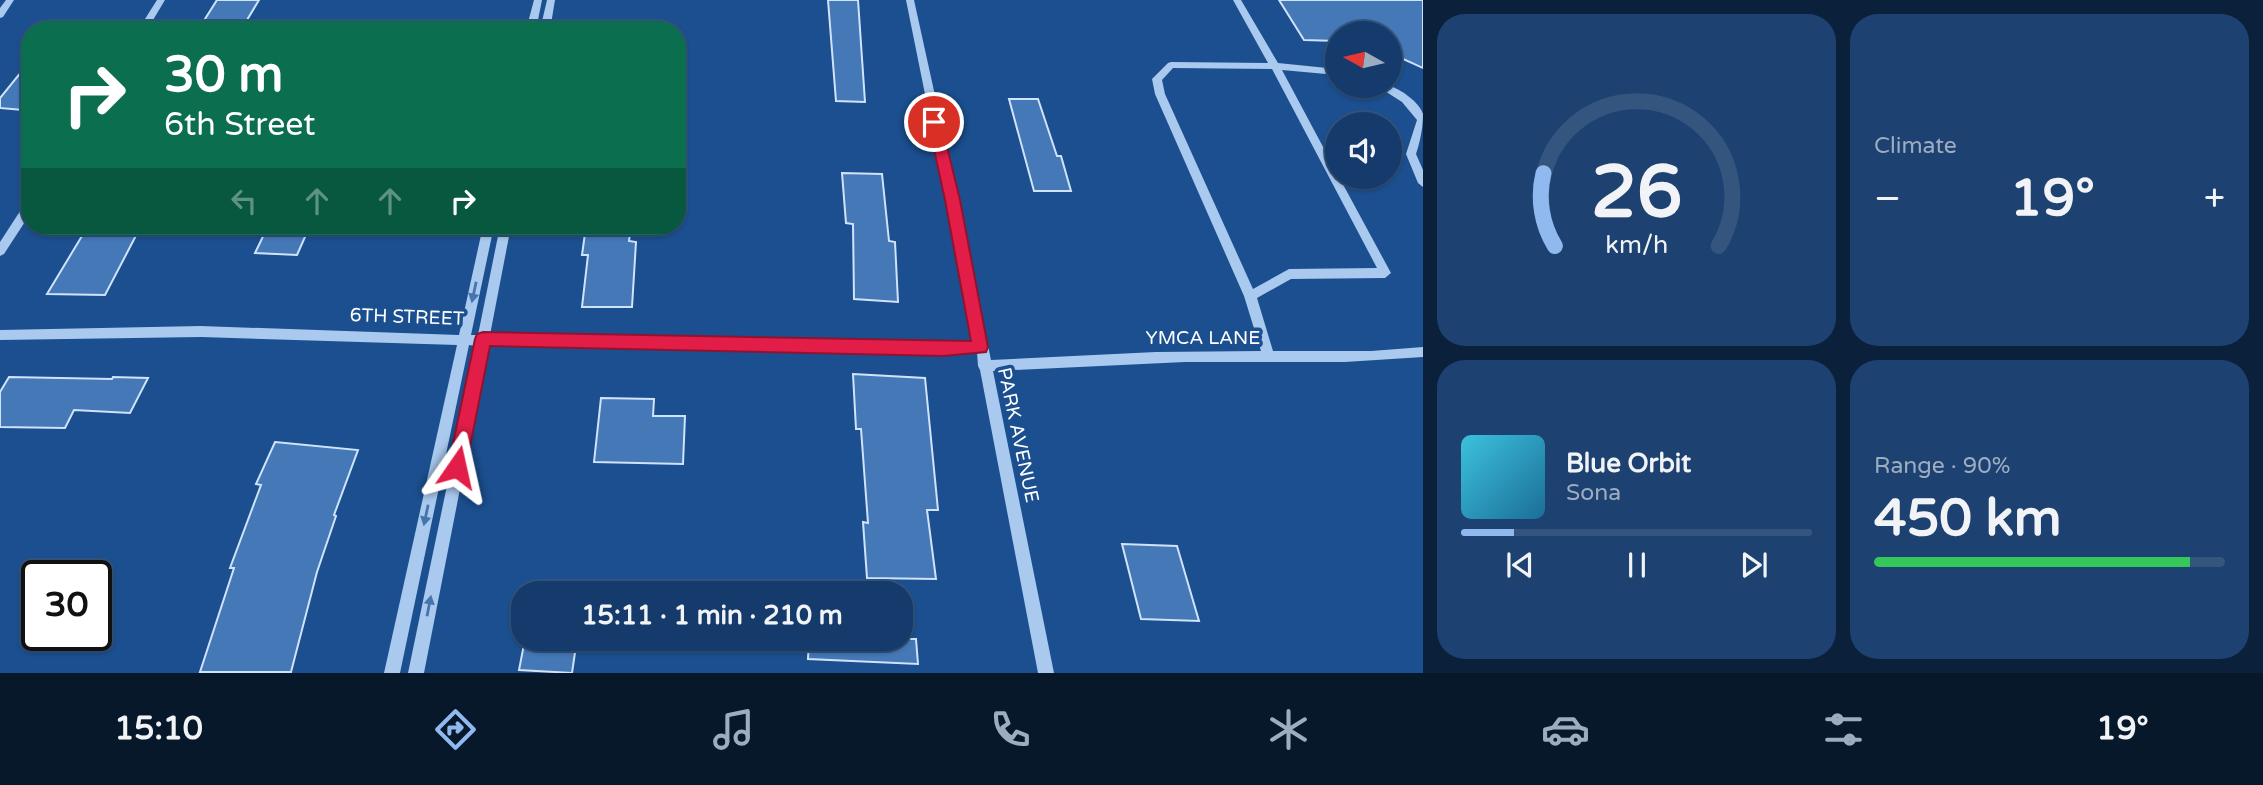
<!DOCTYPE html>
<html lang="en">
<head>
<meta charset="utf-8">
<style>
  body { margin:0; font-family:"Varela Round",sans-serif; background:#1d4271; color:#f1f3f6; height:100vh; display:flex; flex-direction:column; font-size:26px; white-space:nowrap }
  * { box-sizing:border-box; margin:0 }
  p { font-size:23px; color:#9dadc1 }
  .icon { flex:none; width:38px; height:38px; fill:none; stroke:currentColor; stroke-width:2; stroke-linecap:round; stroke-linejoin:round }
  .map { position:relative; flex:1; overflow:hidden }
  .details { display:flex; flex-direction:column; gap:14px; padding:14px; background:#0b203b; width:840px }
  .details>* { flex:none }
  .banner { position:absolute; left:21px; top:21px; width:665px; height:214px; border-radius:28px; box-shadow:0 2px 5px #0004,0 0 0 2px #33557e; background:#0b6e4f; color:#fff; overflow:hidden }
  .needle { width:46px; rotate:278deg }
  .controls { position:absolute; left:1325px; top:21px; display:grid; gap:14px }
  .controls a { display:grid; place-items:center; width:77px; height:77px; border-radius:50%; background:#143b6b; box-shadow:0 2px 5px #0004,0 0 0 2px #33557e; font-size:35px }
  .speed { position:absolute; left:21px; top:560px; display:flex; gap:14px; font-size:35px; font-weight:700; text-align:center }
  .speed>* { display:grid; place-content:center; width:91px; height:91px; border-radius:50%; background:#143b6b; box-shadow:0 2px 5px #0004,0 0 0 2px #33557e; line-height:1 }
  .speed .limit { border:4px solid #111; border-radius:10px; background:#fff; color:#111 }
  .pin { position:absolute; display:grid; place-items:center; width:60px; height:60px; color:#fff; margin:-30px; border:4px solid #fff; border-radius:50%; box-shadow:0 2px 7px #0007 }
  .me { position:absolute; width:77px; margin:-38px; rotate:11deg; stroke-linejoin:round; filter:drop-shadow(0 0 5px #0008) }
  .turn { display:flex; align-items:center; gap:24px; height:147px; padding:0 28px; font-size:32px }
  .turn .icon { width:91px; height:91px; stroke-width:2.5 }
  .turn b { display:block; font-size:49px; line-height:60px }
  .lanes { display:flex; align-items:center; height:66px; padding:0 28px; background:#0003; justify-content:center; gap:35px; direction:ltr }
  .lanes .off { opacity:.35 }
  .big { font-size:52px; font-weight:700; line-height:1.1 }
  .details .tile { flex:1; display:flex; flex-direction:column; justify-content:center; gap:10px; min-width:0; padding:0 24px; border-radius:28px; background:#1d4271 }
  .details .dial { align-items:center; gap:0 }
  .dial svg { height:182px; overflow:visible; fill:none; stroke:#33557e; stroke-width:7; stroke-linecap:round; text-anchor:middle }
  .dial text { fill:#f1f3f6; stroke:none }
  .song { display:flex; align-items:center; gap:21px }
  .cover { width:84px; height:84px; border-radius:10px; background:linear-gradient(135deg,hsl(190 70% 55%),hsl(200 70% 35%)) }
  .played { height:7px; border-radius:4px; background:linear-gradient(90deg,#90b9f0 15%,#33557e 15%) }
  .keys { display:flex; justify-content:space-around; direction:ltr }
  .heat { display:flex; justify-content:space-between; align-items:center; font-size:38px; direction:ltr }
  .charge { height:10px; border-radius:5px; background:linear-gradient(90deg,#34c759 90%,#33557e 0) }
  .details .tiles { flex:1; display:grid; gap:14px; grid-template-columns:repeat(2,1fr) }
  .trip { position:absolute; left:511px; top:581px; width:402px; height:70px; border-radius:28px; background:#143b6b; box-shadow:0 2px 5px #0004,0 0 0 2px #33557e; font-weight:700; line-height:70px; text-align:center }
  .menu { display:flex; height:112px; justify-content:space-around; align-items:center; background:#08182b; color:#9dadc1 }
  .menu .icon { width:49px; height:49px }
  .menu .active { color:#90b9f0 }
  .menu b { font-size:32px; color:#f1f3f6 }
  main { display:flex; flex:1; min-height:0 }
  .map>svg:first-child { display:block }
  .building { fill:#4478b7; stroke:#cfe3fa; stroke-width:2 }
  .lines { fill:none; stroke-linecap:round; stroke-linejoin:round }
  .minor { fill:#a9c9ee; fill-rule:evenodd }
  .oneway { fill:#4674ac }
  .route { fill:#e11d48; stroke:#92132f; stroke-width:2 }
  .labels { text-anchor:middle; dominant-baseline:central; stroke-width:7; stroke-linejoin:round; paint-order:stroke }
  .street-label { font-size:19px; fill:#fff; stroke:#1b4f8f }
</style>
</head>
<body>
<main>
<div class="map">
<svg width="1423" height="673" viewBox="0 0 1423 673">
  <rect width="100%" height="100%" fill="#1b4f8f"/>
  <!-- building -->
  <g class="building">
    <path d="M217,0H259L241,30H198Z"/>
    <path d="M828,0H858L865,102L836,101Z"/>
    <path d="M1279,0H1423V68L1390,53V33H1337V41L1304,40Z"/>
    <path d="M30,61V101L23,110L0,108V98Z"/>
    <path d="M1009,99H1038L1057,156H1061L1071,191H1034Z"/>
    <path d="M842,173L882,174L889,241L895,242L898,302L854,299L853,224L846,223Z"/>
    <path d="M88,226H141L105,295L47,294Z"/>
    <path d="M268,226L309,228L297,255L255,253Z"/>
    <path d="M586,226H631L629,241L636,242L632,307H582L588,255H582Z"/>
    <path d="M853,374L925,378L938,510H927L936,579L867,578L863,522L868,523L861,429H856Z"/>
    <path d="M9,377L112,379L113,377L148,378L130,413L74,410L65,428L0,427V392Z"/>
    <path d="M601,398L654,399L653,416H685L683,464L594,462Z"/>
    <path d="M275,442L358,450L334,515L336,516L317,572L291,672H200L234,568H230L261,485L256,484Z"/>
    <path d="M1122,544L1177,546L1199,621L1141,619Z"/>
    <path d="M525,639H577L572,673L519,670Z"/>
    <path d="M809,639H916L918,664L808,659Z"/>
  </g>
  <g class="lines">
    <!-- minor -->
    <g class="minor">
      <path d="M6,0H14L3,17L0,18V8Z"/>
      <path d="M157,0H165L147,30H138Z"/>
      <path d="M534,0H542L536,30H526Z"/>
      <path d="M547,0H555L550,30H540Z"/>
      <path d="M906,0H914L958,200L991,360L1156,352L1261,351L1244,296L1155,94L1152,79L1168,63L1171,62L1268,63L1233,0H1241L1278,63L1337,69V75L1282,70L1337,173V177H1339L1391,273L1385,278L1291,279L1257,298L1273,351H1371L1423,347V357L1345,362H1185L993,371L1054,673H1038L980,370L978,366L977,352L943,354L488,346L424,673H408L476,346L469,345L400,673H384L457,345L201,337L0,340V330L201,326L459,335L483,226H494L471,335H478L500,226H511L490,335L943,344L975,342ZM1173,68L1272,69L1377,268L1289,269L1253,289L1165,94L1162,80Z"/>
      <path d="M1377,86C1379,86 1387,85 1389,86C1400,88 1420,103 1423,114C1423,128 1420,142 1416,154L1423,170V187L1418,183L1406,154L1417,120L1402,102Z"/>
      <path d="M30,201V214L4,254L0,256V242L26,202Z"/>
    </g>
  </g>
  <!-- one-way arrows -->
  <defs><path id="oneway-solid" d="M-6-.8H1V-3.2L6.5 0L1 3.2V.8H-6Z" transform="scale(1.75)"/></defs>
  <g class="oneway">
    <use href="#oneway-solid" transform="translate(474 292) rotate(102)"/>
    <use href="#oneway-solid" transform="translate(426 515) rotate(102)"/>
    <use href="#oneway-solid" transform="translate(429 606) rotate(-79)"/>
  </g>
  <!-- route -->
  <path class="route" d="M934,117L941,122L960,200L988,347L986,352L943,356L490,346L466,467L464,473L457,476L451,473L448,467L475,339L477,334L483,332L971,341L945,200L928,122Z"/>
  <g class="labels">
    <!-- street labels -->
    <g class="street-label">
      <text transform="translate(407 317) rotate(2)">6TH STREET</text>
      <text x="1203" y="338">YMCA LANE</text>
      <text transform="translate(1018 435) rotate(78)">PARK AVENUE</text>
    </g>
  </g>
</svg>
<div class="controls">
<a><svg class="needle" viewBox="-14 -14 28 28"><path d="M0-13l5 13h-10z" fill="#e53935"/><path d="M0 13l5-13h-10z" fill="#9dadc1"/></svg></a>
<a><svg class="icon" aria-label="sound" viewBox="0 0 24 24"><path d="M4 9h4l5-4v14l-5-4H4zM17 9q2 3 0 6"/></svg></a>
</div>
<div class="speed"><div class="limit">30</div></div>
<div class="pin" style="left:934px;top:122px;background:#d93025"><svg class="icon" aria-label="arrive" viewBox="0 0 24 24"><path d="M6 21V4h12l-3 4 3 4H6"/></svg></div>
<svg class="me" style="left:457px;top:467px" viewBox="-20 -20 40 40"><path d="M0-17L14 15 0 8-14 15z" fill="#e11d48" stroke="#fff" stroke-width="4"/></svg>
<div class="trip">15:11 · 1 min · 210 m</div>
<div class="banner">
<div class="turn"><svg class="icon" aria-label="right" viewBox="0 0 24 24"><path d="M7 20v-9h11M14 6l5 5-5 5"/></svg><div><b>30 m</b>6th Street</div></div>
<div class="lanes"><svg class="icon off" aria-label="left" viewBox="0 0 24 24"><path d="M17 20v-9H6M10 6l-5 5 5 5"/></svg><svg class="icon off" aria-label="ahead" viewBox="0 0 24 24"><path d="M12 20V5M6 11l6-6 6 6"/></svg><svg class="icon off" aria-label="ahead" viewBox="0 0 24 24"><path d="M12 20V5M6 11l6-6 6 6"/></svg><svg class="icon" aria-label="right" viewBox="0 0 24 24"><path d="M7 20v-9h11M14 6l5 5-5 5"/></svg></div>
</div>
</div>
<section class="details">
<div class="tiles">
<div class="tile dial"><svg viewBox="0 0 100 80">
<path d="M14 69A42 42 0 1 1 86 69"/>
<path d="M14 69A42 42 0 0 1 9 37" stroke="#90b9f0"/>
<text x="50" y="56" font-size="32" font-weight="700">26</text>
<text x="50" y="72" font-size="11">km/h</text>
</svg></div>
<div class="tile"><p>Climate</p>
<div class="heat"><a>−</a><b class="big">19°</b><a>+</a></div>
</div>
<div class="tile">
<div class="song"><i class="cover"></i><div><b>Blue Orbit</b><p>Sona</p></div></div>
<div class="played"></div>
<div class="keys"><svg class="icon" aria-label="previous" viewBox="0 0 24 24"><path d="M18 5L8 12l10 7zM5 5v14"/></svg><svg class="icon" aria-label="pause" viewBox="0 0 24 24"><path d="M8 5v14M16 5v14"/></svg><svg class="icon" aria-label="next" viewBox="0 0 24 24"><path d="M6 5l10 7-10 7zM19 5v14"/></svg></div>
</div>
<div class="tile"><p>Range · 90%</p><b class="big">450 km</b><div class="charge"></div></div>
</div>
</section>
</main>
<nav class="menu">
<b>15:10</b>
<svg class="icon active" aria-label="directions" viewBox="0 0 24 24"><path d="M12 3l9 9-9 9-9-9zM9 14v-3h6M13 9l2 2-2 2"/></svg>
<svg class="icon" aria-label="music" viewBox="0 0 24 24"><path d="M9 18V5l10-2v13"/><circle cx="6" cy="18" r="3"/><circle cx="16" cy="16" r="3"/></svg>
<svg class="icon" aria-label="phone" viewBox="0 0 24 24"><path d="M5 4h4l2 5-3 2q2 4 5 5l2-3 5 2v4C11 20 4 13 5 4z"/></svg>
<svg class="icon" aria-label="climate" viewBox="0 0 24 24"><path d="M12 3v18M4 7l16 10M4 17L20 7"/></svg>
<svg class="icon" aria-label="car" viewBox="0 0 24 24"><path d="M5 17H2v-5l4-1 3-4h7l3 4 3 1v5h-3M9 17h6M6 11h13"/><circle cx="7" cy="17" r="2"/><circle cx="17" cy="17" r="2"/></svg>
<svg class="icon" aria-label="filters" viewBox="0 0 24 24"><path d="M4 7h16M4 17h16"/><circle cx="9" cy="7" r="2"/><circle cx="15" cy="17" r="2"/></svg>
<b>19°</b>
</nav>
</body>
</html>
